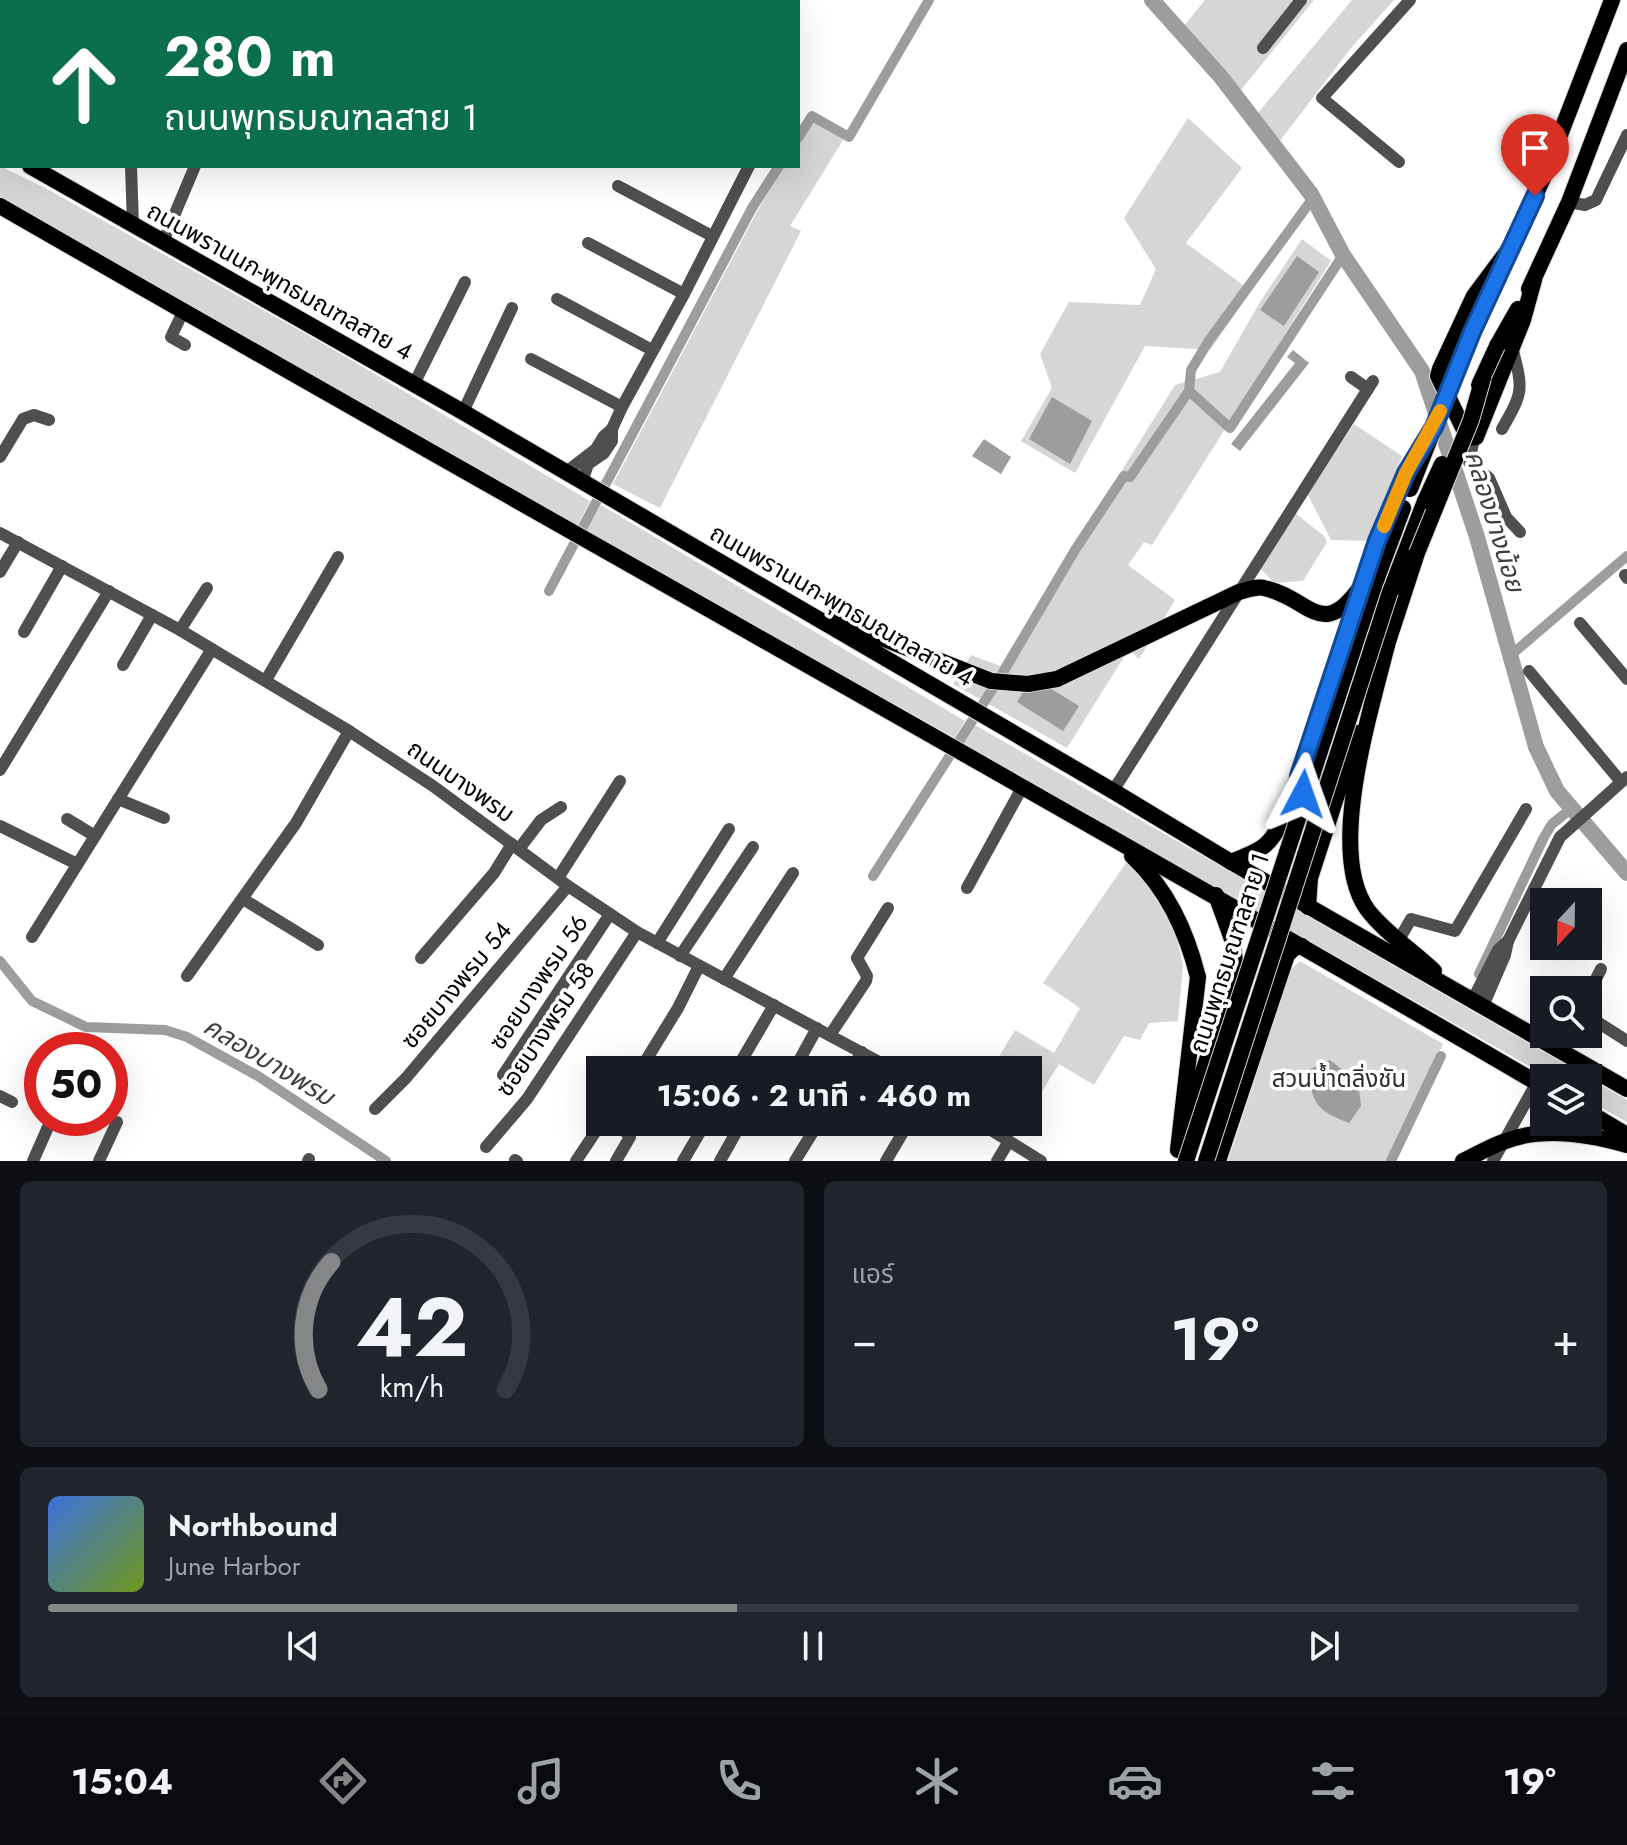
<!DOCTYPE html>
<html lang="th">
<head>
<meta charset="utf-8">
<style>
  body { margin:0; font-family:Jost,"Noto Sans Thai",sans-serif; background:#20242c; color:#f1f3f6; height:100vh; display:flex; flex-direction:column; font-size:30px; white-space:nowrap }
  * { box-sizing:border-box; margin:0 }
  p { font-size:26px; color:#9ea1a6 }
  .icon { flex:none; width:44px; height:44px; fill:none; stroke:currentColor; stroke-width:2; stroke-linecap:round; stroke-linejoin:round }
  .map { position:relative; height:1161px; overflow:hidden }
  .drawer { display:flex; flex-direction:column; gap:20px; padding:20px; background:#0d0f14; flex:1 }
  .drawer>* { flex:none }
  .hud { position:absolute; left:0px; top:0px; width:800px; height:168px; box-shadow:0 8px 32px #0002; background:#0b6e4f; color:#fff; overflow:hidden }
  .needle { width:52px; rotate:202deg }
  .controls { position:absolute; left:1530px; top:888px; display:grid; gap:16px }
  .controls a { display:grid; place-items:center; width:72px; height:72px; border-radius:0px; background:#171b24; box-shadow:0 8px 32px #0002; font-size:40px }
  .speed { position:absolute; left:24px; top:1032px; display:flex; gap:16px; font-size:40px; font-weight:700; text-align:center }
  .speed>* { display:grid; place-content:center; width:104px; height:104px; border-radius:50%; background:#171b24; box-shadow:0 8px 32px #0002; line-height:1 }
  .speed .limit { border:12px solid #d22; background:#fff; color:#111 }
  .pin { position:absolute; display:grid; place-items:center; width:68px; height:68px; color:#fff; margin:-82px -34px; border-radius:50% 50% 50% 0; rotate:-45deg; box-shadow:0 0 8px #0007 }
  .pin .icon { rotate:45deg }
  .me { position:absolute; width:88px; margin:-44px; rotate:4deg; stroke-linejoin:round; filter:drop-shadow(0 0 6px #0008) }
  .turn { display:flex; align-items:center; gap:28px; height:168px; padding:0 32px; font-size:36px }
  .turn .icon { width:104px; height:104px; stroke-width:2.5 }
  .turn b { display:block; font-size:56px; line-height:68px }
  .big { font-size:60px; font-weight:700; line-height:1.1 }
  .drawer .widget { flex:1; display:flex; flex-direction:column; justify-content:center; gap:12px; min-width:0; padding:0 28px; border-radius:12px; background:#20242c }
  .drawer .dial { align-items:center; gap:0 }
  .dial svg { height:208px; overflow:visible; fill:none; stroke:#363941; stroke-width:7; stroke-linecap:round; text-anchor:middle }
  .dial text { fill:#f1f3f6; stroke:none }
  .song { display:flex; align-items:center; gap:24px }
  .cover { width:96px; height:96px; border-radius:12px; background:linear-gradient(135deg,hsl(220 70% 55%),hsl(80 70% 35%)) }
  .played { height:8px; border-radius:4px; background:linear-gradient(90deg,#858687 45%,#363941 45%) }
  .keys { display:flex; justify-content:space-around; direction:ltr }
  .heat { display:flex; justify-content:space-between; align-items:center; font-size:44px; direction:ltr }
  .drawer .tiles { flex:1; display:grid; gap:20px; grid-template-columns:1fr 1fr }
  .widget:last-child { grid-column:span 2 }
  .trip { position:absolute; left:586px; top:1056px; width:456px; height:80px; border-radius:0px; background:#171b24; box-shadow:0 8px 32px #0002; font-weight:700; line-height:80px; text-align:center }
  .tabs { display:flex; height:128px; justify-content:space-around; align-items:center; background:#090b0e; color:#9ea1a6 }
  .tabs .icon { width:56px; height:56px }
  .tabs .active { color:#858687 }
  .tabs b { font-size:36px; color:#f1f3f6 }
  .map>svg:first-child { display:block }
  .green { fill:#d6d6d6 }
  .water { fill:#9d9d9d }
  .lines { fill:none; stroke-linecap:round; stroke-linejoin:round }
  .canal { stroke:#9d9d9d; stroke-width:10 }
  .river { stroke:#9d9d9d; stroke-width:16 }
  .major-casing { stroke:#dbdbdb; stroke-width:18 }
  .minor { stroke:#4f4f4f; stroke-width:12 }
  .major { stroke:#000; stroke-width:16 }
  .major-bridge-casing { stroke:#dbdbdb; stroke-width:18; stroke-linecap:butt }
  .major-bridge { stroke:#000; stroke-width:16 }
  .route-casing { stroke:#114b97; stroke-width:20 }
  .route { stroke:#1a73e8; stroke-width:14 }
  .slow { stroke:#f59e0b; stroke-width:14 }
  .labels { text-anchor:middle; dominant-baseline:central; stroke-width:7; stroke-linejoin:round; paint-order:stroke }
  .street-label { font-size:24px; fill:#000; stroke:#fff }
  .park-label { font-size:24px; fill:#2d2d2d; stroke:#fff }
  .water-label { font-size:26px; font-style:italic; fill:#3e3e3e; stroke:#fff }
</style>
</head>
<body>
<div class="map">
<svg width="1627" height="1161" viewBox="0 0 1627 1161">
  <rect width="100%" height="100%" fill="#fff"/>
  <!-- green -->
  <g class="green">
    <path d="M1205,0H1314L1241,90L1184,26Z"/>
    <path d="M1352,0H1394L1351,48L1279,142L1257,114Z"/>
    <path d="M813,118L845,137L790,226L801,231L660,508L613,484L759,208L784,166H798V143Z"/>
    <path d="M1188,118L1242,168L1186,243L1251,291L1210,350L1145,346L1075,473L1021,441L1052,388L1040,354L1069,302L1140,305L1156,269L1124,218Z"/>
    <path d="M0,166L45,188L317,340L590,501L577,526L0,197Z"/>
    <path d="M1302,239L1331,261L1152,545L1144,542L1128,565L1175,600L1139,659L1129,649L1067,748L953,684L971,655L1000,666L1175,385L1220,372L1260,302Z"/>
    <path d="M1354,424L1402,456L1371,541L1331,540L1307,493Z"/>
    <path d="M601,505L965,721L955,738L585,532Z"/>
    <path d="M1295,513L1324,536L1327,542L1303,581L1274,583L1259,567Z"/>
    <path d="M975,725L1627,1100V1122L1588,1100V1078H1550L963,744Z"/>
    <path d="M1128,860L1152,874L1174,928L1183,965L1178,1021L1149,1023L1140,1040L1124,1036L1094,1085L1059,1064L1028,1114V1070H991L1015,1030L1054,1053L1080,1008L1043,983Z"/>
    <path d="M1300,961L1443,1044L1387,1161H1228L1291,969Z"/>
  </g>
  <!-- water -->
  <g class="water">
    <path d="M1297,256L1319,272L1284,326L1260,310Z"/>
    <path d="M1293,350L1309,363L1240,451L1231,444L1295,363L1287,357Z"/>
    <path d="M1052,397L1092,421L1070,464L1029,439Z"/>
    <path d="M984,439L1011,457L1001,474L972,456Z"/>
    <path d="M1032,677L1079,706L1063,731L1017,702Z"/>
    <path d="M1330,1060L1358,1082L1361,1106L1349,1123C1314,1109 1316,1106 1306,1071Z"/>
  </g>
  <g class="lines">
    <!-- canal -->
    <g class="canal">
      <path d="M798,138L812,116L849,137L929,0"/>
      <path d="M1189,391L1191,370L1208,342L1313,198"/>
      <path d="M549,591L752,208L779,166"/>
      <path d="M1511,655L1627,556"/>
      <path d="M873,876L1002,674L1075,550L1124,476L1130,477L1189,391L1230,428L1343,255"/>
      <path d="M0,961L32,1001L86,1027L165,1030L187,1037L258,1076L386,1161"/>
      <path d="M1479,974L1544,837L1552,824L1572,808"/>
      <path d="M1391,1161L1441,1056"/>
    </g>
    <!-- river -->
    <path class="river" d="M1152,0L1221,77L1311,194L1343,255L1422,371L1477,537L1536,747L1557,791L1627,873"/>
    <defs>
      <g id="major">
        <path d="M0,149L2,150"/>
        <path d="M30,166L463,412L1113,791L1231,862L1627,1089"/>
        <path d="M0,206C514,502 1032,788 1544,1087"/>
        <path d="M1515,241L1474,296L1440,369L1438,376L1468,438L1476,437L1523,320L1534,280"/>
        <path d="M1529,289L1569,202L1627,50"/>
        <path d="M1472,332L1544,176L1612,0"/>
        <path d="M1497,346L1518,309"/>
        <path d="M1374,586L1403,508"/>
        <path d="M1390,592L1425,501"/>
        <path d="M831,618L991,681L1028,684L1057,679L1239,592C1247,590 1256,586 1264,588C1311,598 1321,643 1362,585"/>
        <path d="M1387,645C1371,711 1326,851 1367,909C1381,929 1415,953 1434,971"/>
        <path d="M1384,654L1417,553"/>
        <path d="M1132,856C1167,889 1186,930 1198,977L1178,1150"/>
        <path d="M1231,862C1263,849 1269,848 1285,816L1377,541L1406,473L1422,445"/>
        <path d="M1308,907L1310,878L1357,733"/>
        <path d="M1588,1112L1627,1135"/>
        <path d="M1189,1114L1236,972L1233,942L1216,895"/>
        <path d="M1218,1161L1287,955L1294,948L1302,946"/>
        <path d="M1463,1161C1476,1155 1489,1147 1503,1142C1541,1126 1589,1134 1627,1145"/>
      </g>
    </defs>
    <!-- major casing -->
    <use href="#major" class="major-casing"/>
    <!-- minor -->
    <g class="minor">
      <path d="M581,0L585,2"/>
      <path d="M717,0L721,2"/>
      <path d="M639,2L640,0"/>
      <path d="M782,2V0"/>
      <path d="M1263,48L1301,0"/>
      <path d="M1399,162L1322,98L1410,0"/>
      <path d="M131,166L133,225"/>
      <path d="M618,186L712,236"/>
      <path d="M1569,202L1585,205L1596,200L1627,135"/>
      <path d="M163,242L195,166"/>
      <path d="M588,243L684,294"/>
      <path d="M557,299L652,350"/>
      <path d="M183,312L171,337L185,345"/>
      <path d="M531,359L622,407"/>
      <path d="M1351,377L1368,389"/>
      <path d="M414,384L465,282"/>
      <path d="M463,412L512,308"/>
      <path d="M1502,429C1524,391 1523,389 1512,347"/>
      <path d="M1474,439L1469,462L1489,478L1506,517L1520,532"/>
      <path d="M0,457L23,419L34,415L49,420"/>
      <path d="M566,472L596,449L604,436L612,429"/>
      <path d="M582,482L588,464L604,453L612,441V429L622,407L684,294L749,166"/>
      <path d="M0,533L180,630L349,731L433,786L568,886L637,932L894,1070"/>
      <path d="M0,572L18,542"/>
      <path d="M1625,575L1627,578"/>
      <path d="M1580,623L1627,679"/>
      <path d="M180,630L207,588"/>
      <path d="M24,632L62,566"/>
      <path d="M123,665L152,615"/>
      <path d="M1529,671L1621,782"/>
      <path d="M266,680L338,557"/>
      <path d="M0,770L109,591"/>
      <path d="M1113,791L1373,381"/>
      <path d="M118,799L164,818"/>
      <path d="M67,819L95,836"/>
      <path d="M0,826L77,864"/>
      <path d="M519,849L541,820L561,807"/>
      <path d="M558,878L620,781"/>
      <path d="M967,888L1023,786"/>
      <path d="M243,899L318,945"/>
      <path d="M32,937L212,649"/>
      <path d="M1508,941L1560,837L1627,777"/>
      <path d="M657,943L729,829"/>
      <path d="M1396,945L1411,919L1455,931L1526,809"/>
      <path d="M680,956L753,847"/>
      <path d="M421,958L494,873L512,844"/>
      <path d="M187,976L296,823L349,731"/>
      <path d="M724,979L793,873"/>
      <path d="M1588,995L1601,969"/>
      <path d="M1472,1001L1498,950L1508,941L1505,955L1483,1006"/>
      <path d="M1588,1016L1627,1041"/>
      <path d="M830,1035L866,981L867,976L857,958L888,908"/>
      <path d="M1558,1051L1567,1034"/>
      <path d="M640,1070L678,1008L699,966"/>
      <path d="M736,1070L774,1005"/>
      <path d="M794,1070L817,1028"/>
      <path d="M851,1070L862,1052"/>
      <path d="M503,1075L610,914"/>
      <path d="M0,1096L12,1102"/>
      <path d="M375,1109L406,1078L568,886"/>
      <path d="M978,1122L1041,1161"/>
      <path d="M486,1147L527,1099L637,932"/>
      <path d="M515,1160L517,1161"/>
      <path d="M33,1161L52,1118"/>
      <path d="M99,1161L117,1122"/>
      <path d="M308,1161L309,1159"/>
      <path d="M576,1161L602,1122"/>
      <path d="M616,1161L630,1137L617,1122"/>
      <path d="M683,1161L706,1122"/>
      <path d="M720,1161L742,1122"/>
      <path d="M795,1161L819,1122"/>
      <path d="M886,1161L909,1122"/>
      <path d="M997,1161L1009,1141"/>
      <path d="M1493,1161L1537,1082"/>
    </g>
    <!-- major -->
    <use href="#major" class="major"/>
    <defs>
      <g id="major-bridge">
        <path d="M1479,385L1497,346"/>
        <path d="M1410,489L1472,332"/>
        <path d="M1425,501L1442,464"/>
        <path d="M1417,553L1471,420L1483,378"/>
        <path d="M1186,1161L1374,586"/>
        <path d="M1206,1161L1390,592"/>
      </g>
    </defs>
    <!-- major-bridge casing -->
    <use href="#major-bridge" class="major-bridge-casing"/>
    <!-- major-bridge -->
    <use href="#major-bridge" class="major-bridge"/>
  </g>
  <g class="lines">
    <defs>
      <path id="route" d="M1303,794L1299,776L1377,541L1406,473L1434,427L1472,332L1535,196"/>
    </defs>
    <!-- route casing -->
    <use href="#route" class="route-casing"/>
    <!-- route -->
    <use href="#route" class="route"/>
    <!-- slow -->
    <path class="slow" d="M1384,526L1406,473L1440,411"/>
  </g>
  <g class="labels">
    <!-- street labels -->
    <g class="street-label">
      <text transform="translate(280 281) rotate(29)">ถนนพรานนก-พุทธมณฑลสาย 4</text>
      <text transform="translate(842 605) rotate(30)">ถนนพรานนก-พุทธมณฑลสาย 4</text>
      <text transform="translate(461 781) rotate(35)">ถนนบางพรม</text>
      <text transform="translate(1229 953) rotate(-72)">ถนนพุทธมณฑลสาย 1</text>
      <text transform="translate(538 982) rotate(-56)">ซอยบางพรม 56</text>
      <text transform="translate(456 985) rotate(-50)">ซอยบางพรม 54</text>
      <text transform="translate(545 1029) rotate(-56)">ซอยบางพรม 58</text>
    </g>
    <!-- park labels -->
    <g class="park-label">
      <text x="1339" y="1078">สวนน้ำตลิ่งชัน</text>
    </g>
    <!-- water labels -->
    <g class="water-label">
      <text transform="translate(1495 521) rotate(73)">คลองบางน้อย</text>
      <text transform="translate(269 1061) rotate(31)">คลองบางพรม</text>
    </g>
  </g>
</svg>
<div class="controls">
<a><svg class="needle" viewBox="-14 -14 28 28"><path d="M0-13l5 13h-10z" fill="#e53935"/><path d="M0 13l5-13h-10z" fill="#9ea1a6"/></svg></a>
<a><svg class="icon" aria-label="search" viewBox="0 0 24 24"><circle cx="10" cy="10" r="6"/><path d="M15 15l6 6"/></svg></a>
<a><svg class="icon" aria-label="layers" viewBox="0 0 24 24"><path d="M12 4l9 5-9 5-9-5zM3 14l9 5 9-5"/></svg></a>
</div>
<div class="speed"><div class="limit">50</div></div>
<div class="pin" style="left:1535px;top:196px;background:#d93025"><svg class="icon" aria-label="arrive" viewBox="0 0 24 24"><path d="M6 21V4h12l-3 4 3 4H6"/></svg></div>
<svg class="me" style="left:1303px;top:794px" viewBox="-20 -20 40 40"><path d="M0-17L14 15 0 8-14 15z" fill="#1a73e8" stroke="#fff" stroke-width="4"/></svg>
<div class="trip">15:06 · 2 นาที · 460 m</div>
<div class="hud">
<div class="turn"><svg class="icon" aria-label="ahead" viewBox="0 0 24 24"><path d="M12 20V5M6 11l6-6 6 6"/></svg><div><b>280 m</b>ถนนพุทธมณฑลสาย 1</div></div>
</div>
</div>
<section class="drawer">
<div class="tiles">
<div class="widget dial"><svg viewBox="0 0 100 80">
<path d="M14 69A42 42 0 1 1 86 69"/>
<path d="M14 69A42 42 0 0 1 19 20" stroke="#858687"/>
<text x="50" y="56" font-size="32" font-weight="700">42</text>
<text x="50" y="72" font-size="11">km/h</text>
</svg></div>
<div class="widget"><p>แอร์</p>
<div class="heat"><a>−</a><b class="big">19°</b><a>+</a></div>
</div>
<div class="widget">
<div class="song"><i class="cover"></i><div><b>Northbound</b><p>June Harbor</p></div></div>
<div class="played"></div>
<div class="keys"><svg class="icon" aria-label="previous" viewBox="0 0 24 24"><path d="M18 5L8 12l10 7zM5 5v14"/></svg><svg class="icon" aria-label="pause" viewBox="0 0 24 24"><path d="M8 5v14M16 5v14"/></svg><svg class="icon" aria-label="next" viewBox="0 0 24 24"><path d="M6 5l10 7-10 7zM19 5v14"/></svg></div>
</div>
</div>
</section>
<nav class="tabs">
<b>15:04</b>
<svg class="icon active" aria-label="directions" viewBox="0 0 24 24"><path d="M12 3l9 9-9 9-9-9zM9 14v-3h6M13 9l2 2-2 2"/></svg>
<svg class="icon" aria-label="music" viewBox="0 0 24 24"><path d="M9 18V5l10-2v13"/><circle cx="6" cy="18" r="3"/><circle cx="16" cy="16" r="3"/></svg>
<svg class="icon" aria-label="phone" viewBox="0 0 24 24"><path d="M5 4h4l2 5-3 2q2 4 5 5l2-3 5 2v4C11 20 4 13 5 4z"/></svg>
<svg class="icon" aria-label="climate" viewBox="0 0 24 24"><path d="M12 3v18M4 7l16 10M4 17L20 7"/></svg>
<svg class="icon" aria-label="car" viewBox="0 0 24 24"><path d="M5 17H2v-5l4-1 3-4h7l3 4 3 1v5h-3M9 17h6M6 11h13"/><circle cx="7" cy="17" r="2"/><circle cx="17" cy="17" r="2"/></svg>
<svg class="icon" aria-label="filters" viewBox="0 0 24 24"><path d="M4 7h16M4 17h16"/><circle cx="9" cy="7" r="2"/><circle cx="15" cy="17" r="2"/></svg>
<b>19°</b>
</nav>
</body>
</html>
